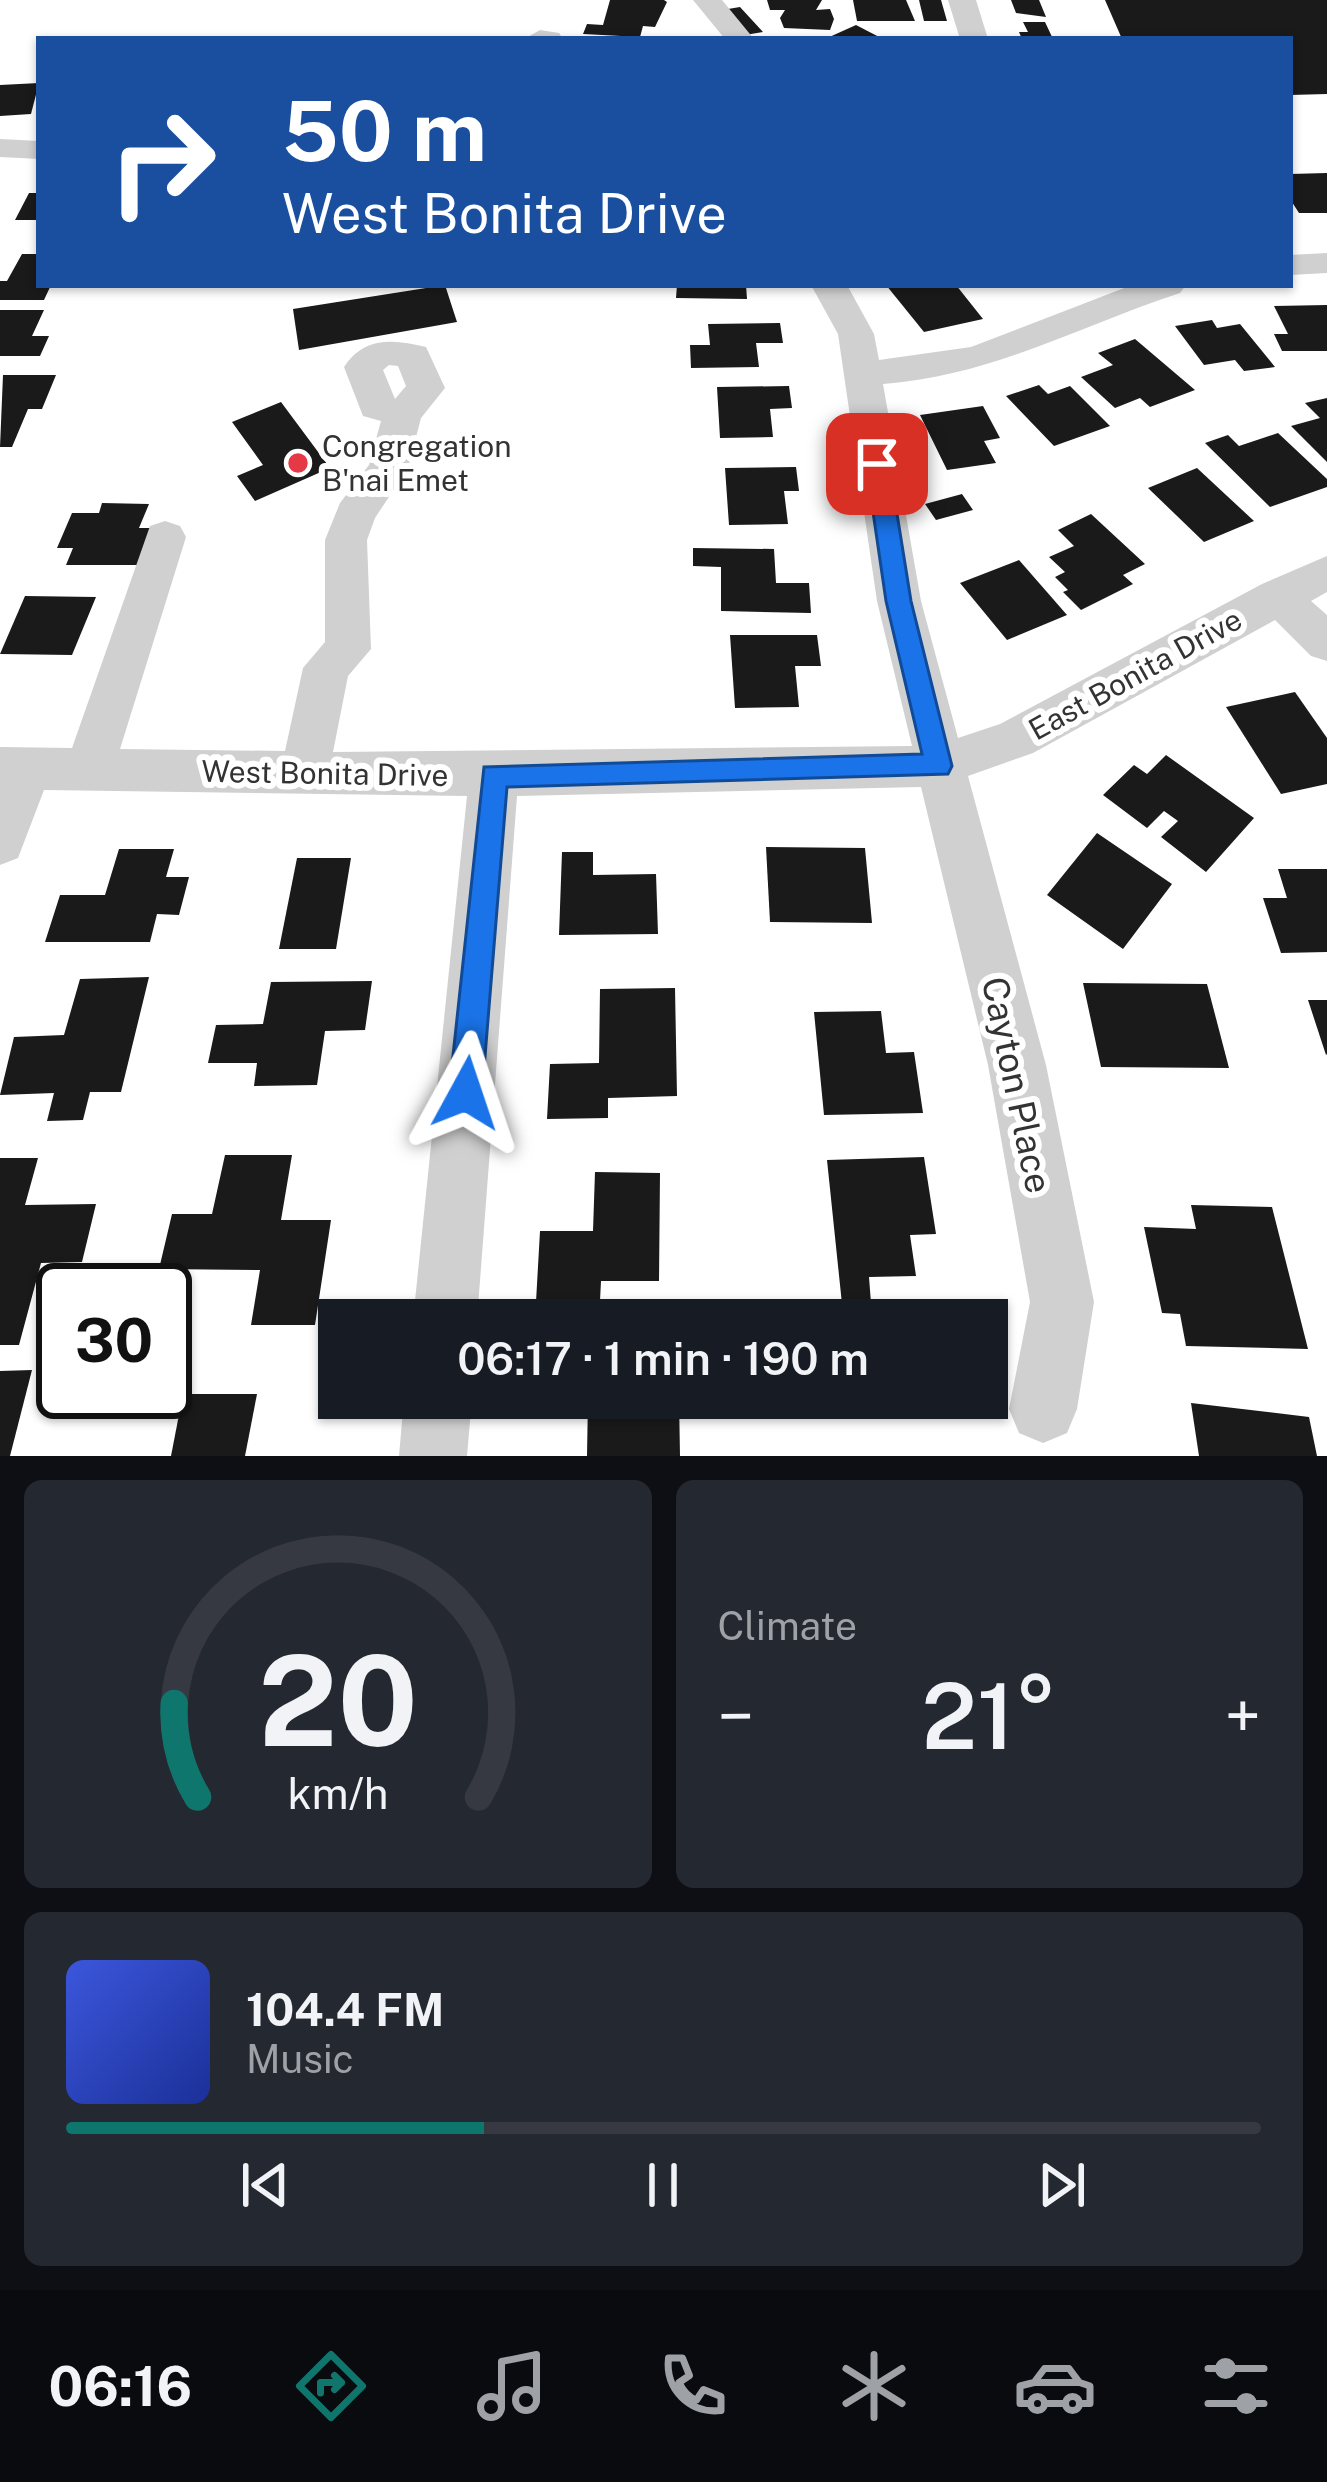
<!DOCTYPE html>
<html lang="en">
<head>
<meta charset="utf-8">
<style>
  body { margin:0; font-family:"Public Sans",sans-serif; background:#242831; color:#f1f3f6; height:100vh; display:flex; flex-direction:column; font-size:45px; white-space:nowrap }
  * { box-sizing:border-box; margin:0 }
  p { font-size:39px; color:#9ea1a6 }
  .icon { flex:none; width:66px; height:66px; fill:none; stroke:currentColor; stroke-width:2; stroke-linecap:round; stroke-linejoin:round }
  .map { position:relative; height:1456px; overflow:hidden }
  .side { display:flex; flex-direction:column; gap:24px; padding:24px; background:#0d0f14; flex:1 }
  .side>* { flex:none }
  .banner { position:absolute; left:36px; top:36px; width:1257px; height:252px; border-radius:0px; box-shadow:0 3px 9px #0004; background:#1a4fa0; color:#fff; overflow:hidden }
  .speed { position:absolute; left:36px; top:1263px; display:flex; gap:24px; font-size:60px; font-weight:700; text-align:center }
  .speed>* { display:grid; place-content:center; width:156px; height:156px; border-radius:50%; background:#171b24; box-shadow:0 3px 9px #0004; line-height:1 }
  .speed .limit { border:6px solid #111; border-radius:18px; background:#fff; color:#111 }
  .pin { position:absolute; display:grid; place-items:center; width:102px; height:102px; color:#fff; margin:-51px; border-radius:24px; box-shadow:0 6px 18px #0006 }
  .me { position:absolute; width:132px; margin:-66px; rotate:5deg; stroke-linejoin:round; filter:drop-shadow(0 0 9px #0008) }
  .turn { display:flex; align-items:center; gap:42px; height:252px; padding:0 48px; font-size:54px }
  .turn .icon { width:156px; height:156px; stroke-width:2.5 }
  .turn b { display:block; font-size:84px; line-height:102px }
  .big { font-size:90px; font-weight:600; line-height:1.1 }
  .side .widget { flex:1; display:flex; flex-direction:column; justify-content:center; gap:18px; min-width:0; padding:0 42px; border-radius:18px; background:#242831 }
  .side .dial { align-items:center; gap:0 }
  .dial svg { height:312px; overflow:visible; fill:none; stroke:#363941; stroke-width:7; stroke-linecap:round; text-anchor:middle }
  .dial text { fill:#f1f3f6; stroke:none }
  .song { display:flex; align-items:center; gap:36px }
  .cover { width:144px; height:144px; border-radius:18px; background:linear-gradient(135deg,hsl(230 70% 55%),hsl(230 70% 35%)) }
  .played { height:12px; border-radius:6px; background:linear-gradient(90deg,#0f766e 35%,#363941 35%) }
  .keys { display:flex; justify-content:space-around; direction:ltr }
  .heat { display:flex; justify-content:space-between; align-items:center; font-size:66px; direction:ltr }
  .side .tiles { flex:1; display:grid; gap:24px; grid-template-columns:1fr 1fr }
  .widget:last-child { grid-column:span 2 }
  .trip { position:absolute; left:318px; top:1299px; width:690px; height:120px; border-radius:0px; background:#171b24; box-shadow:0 3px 9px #0004; font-weight:600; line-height:120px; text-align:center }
  .dock { display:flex; height:192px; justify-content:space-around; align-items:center; background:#090b0e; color:#9ea1a6 }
  .dock .icon { width:84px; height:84px }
  .dock .on { color:#0f766e }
  .dock b { font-size:54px; color:#f1f3f6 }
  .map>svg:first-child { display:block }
  .building { fill:#1a1a1a }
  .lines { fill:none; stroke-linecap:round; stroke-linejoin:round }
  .minor { fill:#d0d0d0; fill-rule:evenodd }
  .route { fill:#1a73e8; stroke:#114b97; stroke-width:3 }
  .poi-dot { fill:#e63946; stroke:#fff; stroke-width:4.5 }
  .labels { text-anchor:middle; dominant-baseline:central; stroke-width:12; stroke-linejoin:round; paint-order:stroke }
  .poi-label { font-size:30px; fill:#333; stroke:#fff; text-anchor:start }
  .street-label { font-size:30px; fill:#333; stroke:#fff }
  .near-street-label { font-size:36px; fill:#333; stroke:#fff }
</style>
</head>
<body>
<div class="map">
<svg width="1327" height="1456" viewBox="0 0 1327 1456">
  <rect width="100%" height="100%" fill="#fff"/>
  <!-- building -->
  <g class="building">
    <path d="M610,0H664L667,2L655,27L643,26L640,37L583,34L587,24L603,25Z"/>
    <path d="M767,0H822L816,10L830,9L834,19L830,30L784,28L780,18L785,10H770Z"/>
    <path d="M853,0H906L915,21H857Z"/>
    <path d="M919,0H941L947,21H924Z"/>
    <path d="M1011,0H1039L1046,17L1016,13Z"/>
    <path d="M1105,0H1327V94L1290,95V39H1122Z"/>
    <path d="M740,7L763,32L745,35L722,10Z"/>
    <path d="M1023,22H1045L1053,39H1022L1019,32H1028Z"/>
    <path d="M856,25L883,39H825Z"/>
    <path d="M39,83L31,114L0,116V85Z"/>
    <path d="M1327,173V213H1299L1290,199V174Z"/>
    <path d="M29,193H39V220H15Z"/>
    <path d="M22,254H39V285H51L44,300H0V281H7Z"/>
    <path d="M445,285L457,322L299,350L293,309Z"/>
    <path d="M677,285H746L747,299L676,298Z"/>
    <path d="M886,285H956L983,319L924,332Z"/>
    <path d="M1327,305V351H1282L1274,334H1288L1274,306Z"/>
    <path d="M0,310H44L32,336H49L40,356H0Z"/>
    <path d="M1212,320L1217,328L1240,324L1275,367L1244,371L1235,360L1204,365L1175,326Z"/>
    <path d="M780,323L783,343H756L759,367L691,368L690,345H710L708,324Z"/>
    <path d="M1135,339L1195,390L1150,407L1140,398L1115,408L1081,377L1113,365L1098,353Z"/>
    <path d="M3,375H56L42,409H28L12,447H0Z"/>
    <path d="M1039,385L1048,394L1070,386L1110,426L1054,446L1006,396Z"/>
    <path d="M789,386L792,408L770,409L773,437L720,438L717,387Z"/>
    <path d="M1327,398V462L1291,426L1320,418L1305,403Z"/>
    <path d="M281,402L330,468L255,501L237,476L263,465L232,422Z"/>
    <path d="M983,406L1000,438L984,441L996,463L947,470L920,415Z"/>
    <path d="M1278,433L1327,479V487L1270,507L1205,443L1228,435L1239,446Z"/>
    <path d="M796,467L799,491H784L788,524L729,525L725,468Z"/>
    <path d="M1197,468L1254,521L1204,542L1148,488Z"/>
    <path d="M962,494L973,510L936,520L925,504Z"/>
    <path d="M102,503L149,504L139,528H156L142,565H66L73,548H57L72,513H99Z"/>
    <path d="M1091,514L1145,564L1123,575L1133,584L1081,610L1063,592L1068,590L1055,577L1065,572L1049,557L1074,546L1058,530Z"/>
    <path d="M693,548L774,549L776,583H809L811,613L721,611V567L693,566Z"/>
    <path d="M1019,560L1067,615L1007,640L960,583Z"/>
    <path d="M25,596L96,597L72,655L0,654Z"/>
    <path d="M730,635H817L821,666H795L799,707L735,708Z"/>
    <path d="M1295,692L1327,738V784L1281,794L1226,707Z"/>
    <path d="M1166,755L1254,818L1206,872L1161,837L1178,821L1164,811L1147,828L1103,795L1134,765L1147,774Z"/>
    <path d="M1097,833L1172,884L1123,949L1047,895Z"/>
    <path d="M766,847L865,848L872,923L770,922Z"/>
    <path d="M119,849H174L166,877H189L179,915L157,914L150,942H45L60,895H105Z"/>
    <path d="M562,852H593V875L656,874L658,934L559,935Z"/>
    <path d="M297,858H351L336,949H279Z"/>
    <path d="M1278,869H1327V952L1281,953L1263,898H1287Z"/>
    <path d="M149,977L121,1092H90L83,1120L47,1121L54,1093L0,1095L14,1037L64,1035L80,979Z"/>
    <path d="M372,981L365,1030L325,1031L317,1085L254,1086L257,1063H208L216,1025L263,1024L271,982Z"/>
    <path d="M1083,983L1207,984L1229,1068L1101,1067Z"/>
    <path d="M675,988L677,1096L608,1098V1118L547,1119L550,1064L599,1063L600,989Z"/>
    <path d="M1308,1000H1327V1054L1326,1055Z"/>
    <path d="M881,1011L886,1053L914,1052L923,1113L824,1115L814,1012Z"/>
    <path d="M225,1155H292L281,1220H331L315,1325H251L260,1270L159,1269L172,1214H212Z"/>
    <path d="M924,1157L936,1234L910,1235L916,1276L869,1277L871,1303L842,1304L827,1160Z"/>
    <path d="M0,1158H38L25,1205L96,1204L82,1262L41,1263L19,1345H0Z"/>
    <path d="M595,1172L660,1173L659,1281H601L599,1320H552L553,1302H536L540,1231H593Z"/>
    <path d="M1191,1205L1272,1207L1308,1349L1186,1346L1180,1314L1162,1313L1144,1227L1196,1229Z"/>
    <path d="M32,1370L10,1456H0V1371Z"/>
    <path d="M183,1394H257L245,1456H171Z"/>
    <path d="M588,1398H679L680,1456H587Z"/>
    <path d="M1191,1403L1309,1417L1317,1456H1199Z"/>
  </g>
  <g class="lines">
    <!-- minor -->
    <g class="minor">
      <path d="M693,0H722L754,39H725Z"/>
      <path d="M948,0H976L988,39H960Z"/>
      <path d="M540,30L559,33L563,39L526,38Z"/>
      <path d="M0,139L39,141V159L0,157Z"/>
      <path d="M1327,253V273L1290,275V255Z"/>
      <path d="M811,285H847L874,334L879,360L971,347L1132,285H1186L1180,293C1079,326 992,376 883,384L921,601L958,738L1000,724L1262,584L1327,556V592L1311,601L1327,615V661L1311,656L1275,620L1033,753L968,776L1046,1065L1094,1302L1077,1409L1067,1433L1043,1443L1019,1433L1009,1409L1030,1302L988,1065L921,787L517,796L477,1320H413L467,796L44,790L18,858L0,865V747L72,748L150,526L165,521L180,526L186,537L120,749L285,751L303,668L325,642V540L340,503L369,465L381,421L363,416L344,367C364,336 394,339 426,347L445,388L421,418L408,468L375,518L367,540L371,649L348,676L333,752L912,746L877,601L838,334ZM389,365L398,366L406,386L395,399L383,370Z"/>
      <path d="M404,1398H472L467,1456H399Z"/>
    </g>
  </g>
  <!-- route -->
  <path class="route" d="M877,456L889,464L911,601L952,766L948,774L507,787L482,1093L477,1105L466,1110L454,1105L449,1093L484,767L922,754L886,601L866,464Z"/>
  <!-- markers -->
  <circle class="poi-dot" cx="298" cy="463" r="12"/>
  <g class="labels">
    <!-- poi labels -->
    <g class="poi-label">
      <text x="322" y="446">Congregation<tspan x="322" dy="34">B'nai Emet</tspan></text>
    </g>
    <!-- street labels -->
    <g class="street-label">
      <text transform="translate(1135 674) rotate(-29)">East Bonita Drive</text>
      <text transform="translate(325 773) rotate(1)">West Bonita Drive</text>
    </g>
    <!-- near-street labels -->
    <g class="near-street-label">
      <text transform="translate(1017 1085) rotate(78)">Cayton Place</text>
    </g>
  </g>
</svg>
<div class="speed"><div class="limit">30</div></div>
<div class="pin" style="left:877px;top:464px;background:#d93025"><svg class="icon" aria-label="arrive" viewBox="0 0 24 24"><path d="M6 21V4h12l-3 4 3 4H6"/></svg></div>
<svg class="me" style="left:466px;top:1093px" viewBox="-20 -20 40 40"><path d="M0-17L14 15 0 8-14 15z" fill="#1a73e8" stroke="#fff" stroke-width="4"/></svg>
<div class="trip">06:17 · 1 min · 190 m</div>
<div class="banner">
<div class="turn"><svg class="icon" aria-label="right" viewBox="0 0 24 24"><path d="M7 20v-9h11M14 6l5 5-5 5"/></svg><div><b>50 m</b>West Bonita Drive</div></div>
</div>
</div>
<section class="side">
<div class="tiles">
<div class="widget dial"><svg viewBox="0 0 100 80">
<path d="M14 69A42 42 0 1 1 86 69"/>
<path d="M14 69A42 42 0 0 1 8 45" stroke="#0f766e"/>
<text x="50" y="56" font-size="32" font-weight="700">20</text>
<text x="50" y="72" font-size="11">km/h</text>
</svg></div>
<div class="widget"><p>Climate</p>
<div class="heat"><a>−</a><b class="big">21°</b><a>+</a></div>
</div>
<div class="widget">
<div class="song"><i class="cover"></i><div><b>104.4 FM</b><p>Music</p></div></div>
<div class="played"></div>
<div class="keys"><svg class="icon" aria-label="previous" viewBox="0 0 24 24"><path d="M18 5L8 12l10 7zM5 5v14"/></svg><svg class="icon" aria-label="pause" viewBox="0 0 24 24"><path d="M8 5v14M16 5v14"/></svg><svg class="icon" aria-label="next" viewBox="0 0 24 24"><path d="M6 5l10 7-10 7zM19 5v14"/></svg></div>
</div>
</div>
</section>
<nav class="dock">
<b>06:16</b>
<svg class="icon on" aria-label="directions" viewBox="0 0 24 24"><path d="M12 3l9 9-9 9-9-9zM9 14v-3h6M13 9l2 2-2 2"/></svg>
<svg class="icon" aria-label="music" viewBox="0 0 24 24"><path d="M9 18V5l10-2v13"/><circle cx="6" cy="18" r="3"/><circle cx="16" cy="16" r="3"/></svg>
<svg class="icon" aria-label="phone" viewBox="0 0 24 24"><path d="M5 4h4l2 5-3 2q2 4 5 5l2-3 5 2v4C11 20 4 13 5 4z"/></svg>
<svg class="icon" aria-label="climate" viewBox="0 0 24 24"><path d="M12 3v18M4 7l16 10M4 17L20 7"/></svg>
<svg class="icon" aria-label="car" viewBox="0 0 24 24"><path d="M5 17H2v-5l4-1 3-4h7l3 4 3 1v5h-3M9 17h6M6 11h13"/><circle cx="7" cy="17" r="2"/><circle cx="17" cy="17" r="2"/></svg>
<svg class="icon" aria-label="filters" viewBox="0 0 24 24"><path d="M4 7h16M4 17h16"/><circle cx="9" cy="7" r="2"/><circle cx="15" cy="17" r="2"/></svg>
</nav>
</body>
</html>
